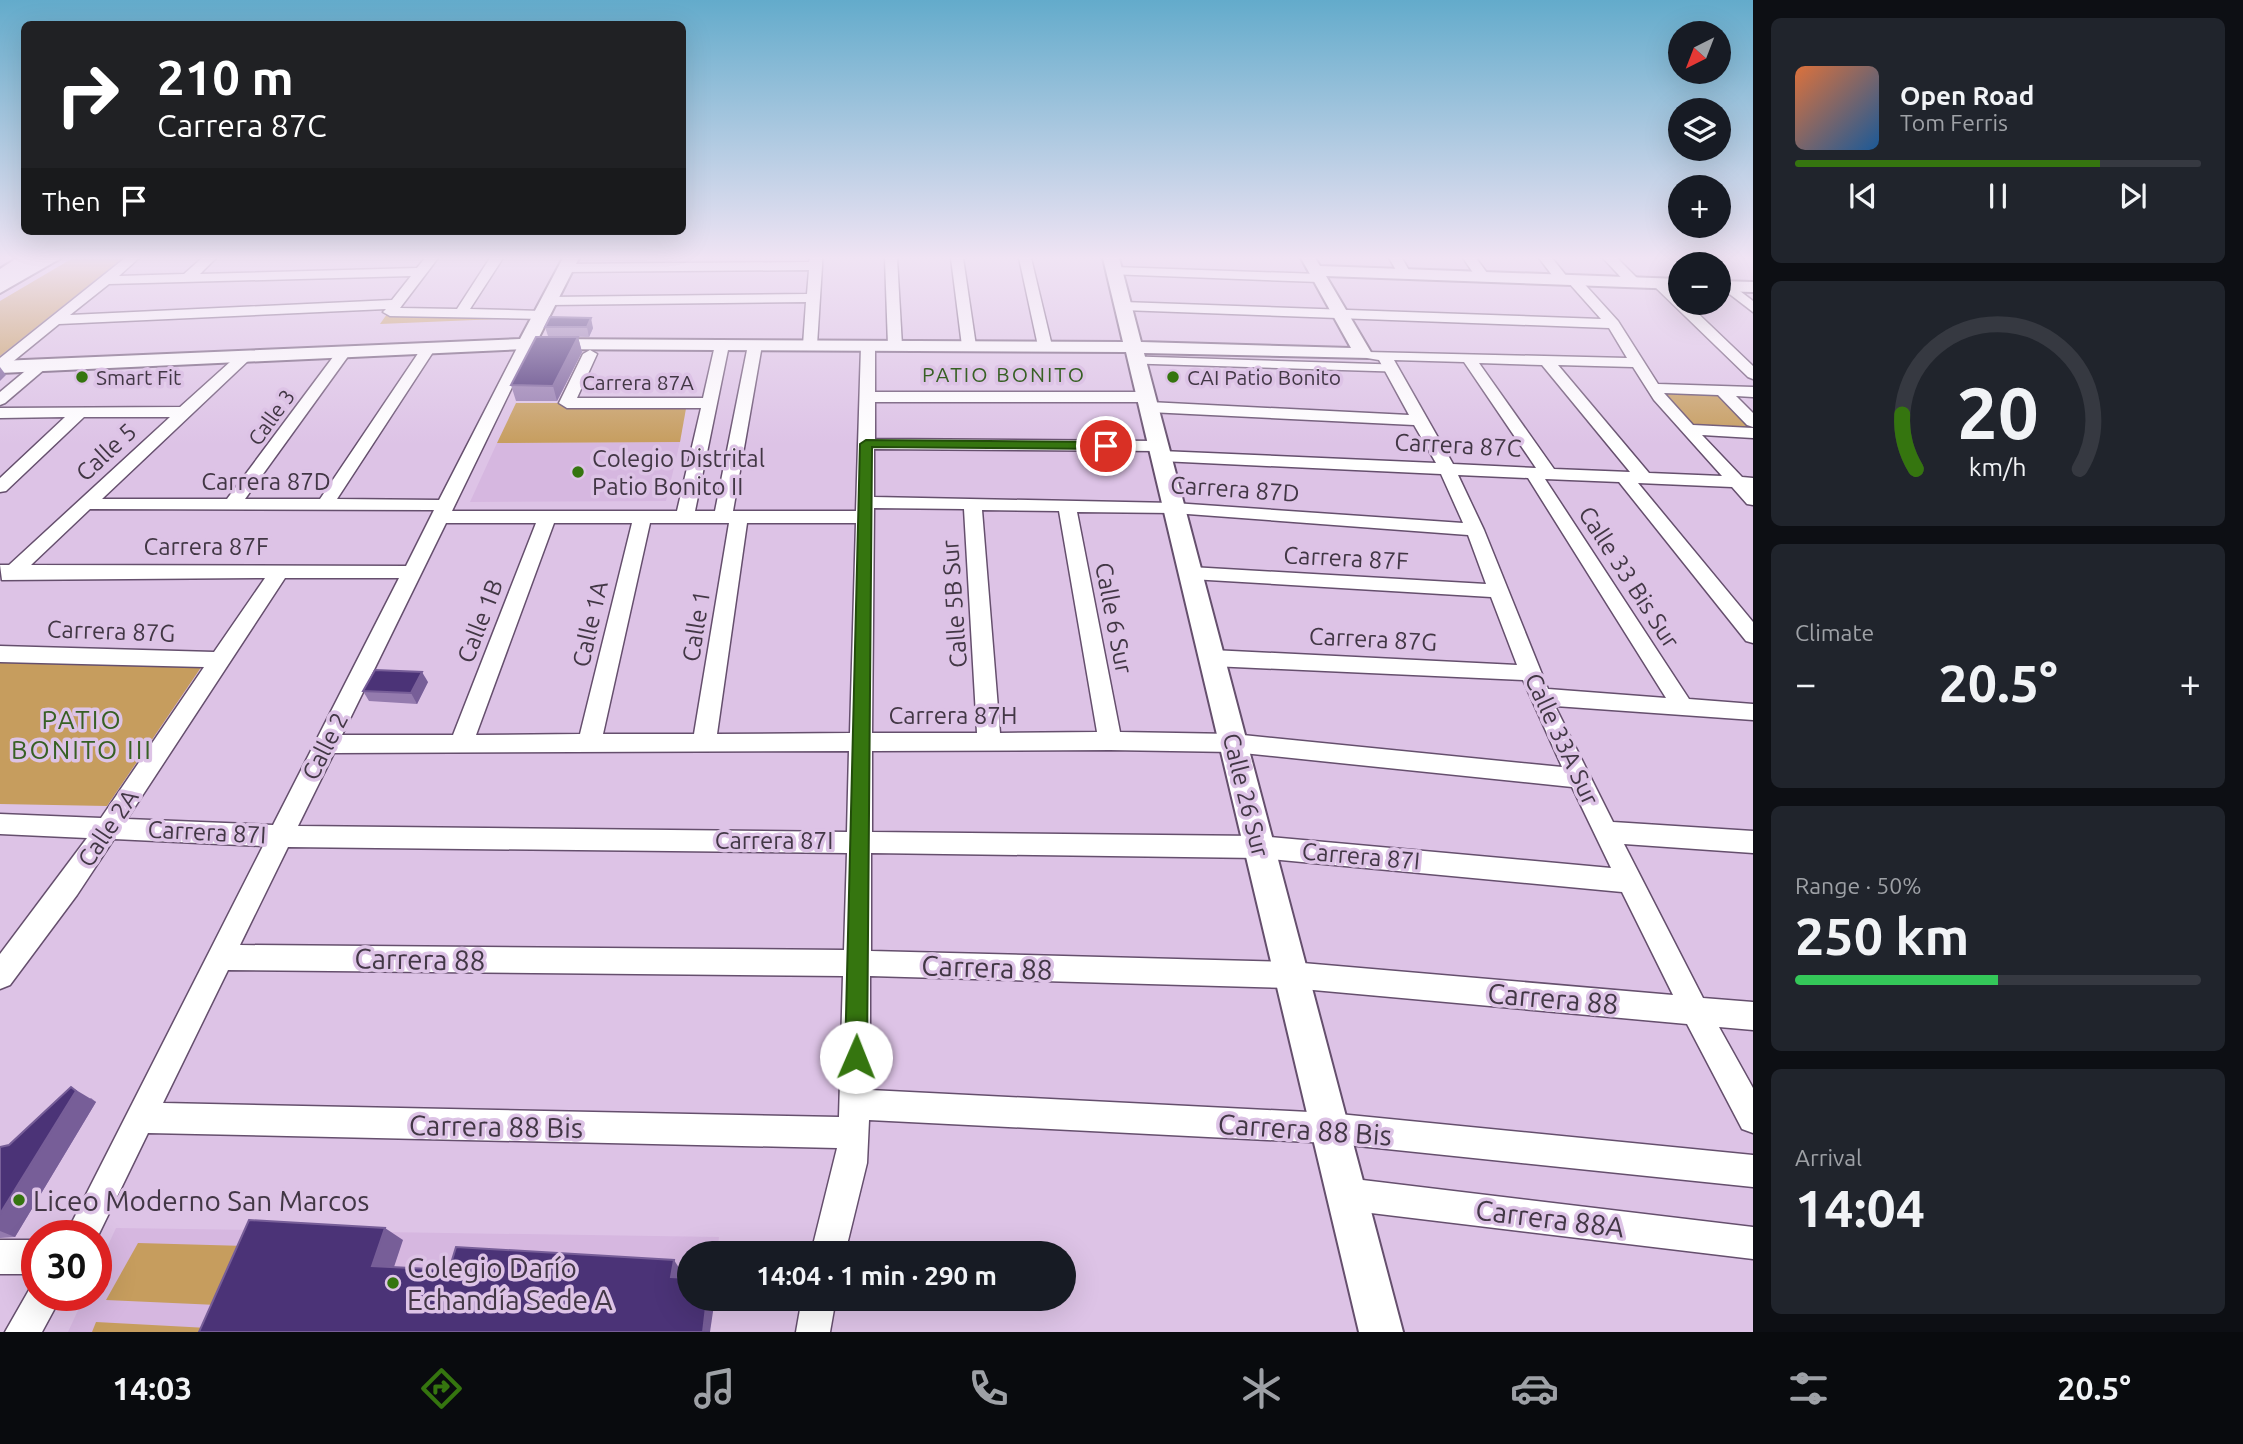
<!DOCTYPE html>
<html lang="en">
<head>
<meta charset="utf-8">
<style>
  body { margin:0; font-family:Ubuntu,sans-serif; background:#20242c; color:#f1f3f6; height:100vh; display:flex; flex-direction:column; font-size:26px; white-space:nowrap }
  * { box-sizing:border-box; margin:0 }
  p { font-size:23px; color:#9ea1a6 }
  .icon { flex:none; width:38px; height:38px; fill:none; stroke:currentColor; stroke-width:2; stroke-linecap:round; stroke-linejoin:round }
  .map { position:relative; flex:1; overflow:hidden }
  .panel { display:flex; flex-direction:column; gap:18px; padding:18px; background:#0d0f14; width:490px }
  .panel>* { flex:none }
  .hud { position:absolute; left:21px; top:21px; width:665px; height:214px; border-radius:10px; box-shadow:0 7px 28px #0002; background:#202124; color:#fff; overflow:hidden }
  .needle { width:46px; rotate:222deg }
  .buttons { position:absolute; left:1668px; top:21px; display:grid; gap:14px }
  .buttons a { display:grid; place-items:center; width:63px; height:63px; border-radius:50%; background:#171b24; box-shadow:0 7px 28px #0002; font-size:35px }
  .speed { position:absolute; left:21px; top:1220px; display:flex; gap:14px; font-size:35px; font-weight:700; text-align:center }
  .speed>* { display:grid; place-content:center; width:91px; height:91px; border-radius:50%; background:#171b24; box-shadow:0 7px 28px #0002; line-height:1 }
  .speed .limit { border:10px solid #d22; background:#fff; color:#111 }
  .pin { position:absolute; display:grid; place-items:center; width:60px; height:60px; color:#fff; margin:-30px; border:4px solid #fff; border-radius:50%; box-shadow:0 2px 7px #0007 }
  .me { position:absolute; width:77px; margin:-38px; rotate:1deg; stroke-linejoin:round; filter:drop-shadow(0 0 5px #0008) }
  .turn { display:flex; align-items:center; gap:24px; height:147px; padding:0 21px; font-size:32px }
  .turn .icon { width:91px; height:91px; stroke-width:2.5 }
  .turn b { display:block; font-size:49px; line-height:60px }
  .then { display:flex; align-items:center; height:66px; padding:0 21px; background:#0003; gap:14px; font-size:26px }
  .big { font-size:52px; font-weight:600; line-height:1.1 }
  .panel .tile { flex:1; display:flex; flex-direction:column; justify-content:center; gap:10px; min-width:0; padding:0 24px; border-radius:10px; background:#20242c }
  .panel .dial { align-items:center; gap:0 }
  .dial svg { height:182px; overflow:visible; fill:none; stroke:#363941; stroke-width:7; stroke-linecap:round; text-anchor:middle }
  .dial text { fill:#f1f3f6; stroke:none }
  .song { display:flex; align-items:center; gap:21px }
  .cover { width:84px; height:84px; border-radius:10px; background:linear-gradient(135deg,hsl(20 70% 55%),hsl(210 70% 35%)) }
  .played { height:7px; border-radius:4px; background:linear-gradient(90deg,#35750f 75%,#363941 75%) }
  .keys { display:flex; justify-content:space-around; direction:ltr }
  .heat { display:flex; justify-content:space-between; align-items:center; font-size:38px; direction:ltr }
  .charge { height:10px; border-radius:5px; background:linear-gradient(90deg,#34c759 50%,#363941 0) }
  .trip { position:absolute; left:677px; top:1241px; width:399px; height:70px; border-radius:35px; background:#171b24; box-shadow:0 7px 28px #0002; font-weight:600; line-height:70px; text-align:center }
  .menu { display:flex; height:112px; justify-content:space-around; align-items:center; background:#090b0e; color:#9ea1a6 }
  .menu .icon { width:49px; height:49px }
  .menu .selected { color:#35750f }
  .menu b { font-size:32px; color:#f1f3f6 }
  main { display:flex; flex:1; min-height:0 }
  .map>svg:first-child { display:block }
  .built { fill:#d6b7e0 }
  .green { fill:#c69d5e }
  .lines { fill:none; stroke-linecap:round; stroke-linejoin:round }
  .service-casing { stroke:#654f6d; stroke-width:10 }
  .minor-casing { stroke:#654f6d; stroke-width:3 }
  .tertiary-casing { stroke:#654f6d; stroke-width:4 }
  .primary-casing { stroke:#654f6d; stroke-width:4 }
  .service { stroke:#fff; stroke-width:7 }
  .minor { fill:#fff; fill-rule:evenodd }
  .tertiary { fill:#fff; fill-rule:evenodd }
  .primary { fill:#fff; fill-rule:evenodd }
  .wall { fill:#947bae }
  .shaded-wall { fill:#775e98 }
  .building { fill:#4b3377; stroke:#775e98; stroke-width:2 }
  .route { fill:#35750f; stroke:#224c0a; stroke-width:2 }
  .poi-dot { fill:#35750f; stroke:#ddc3e6; stroke-width:2.5 }
  .labels { text-anchor:middle; dominant-baseline:central; stroke-width:7; stroke-linejoin:round; paint-order:stroke }
  .far-neighbourhood-label { font-size:21px; letter-spacing:2px; fill:#376024; stroke:#ddc3e6 }
  .far-poi-label { font-size:21px; fill:#423745; stroke:#ddc3e6; text-anchor:start }
  .far-street-label { font-size:21px; fill:#423745; stroke:#ddc3e6 }
  .street-label { font-size:24px; fill:#423745; stroke:#ddc3e6 }
  .poi-label { font-size:24px; fill:#423745; stroke:#ddc3e6; text-anchor:start }
  .neighbourhood-label { font-size:26px; letter-spacing:2px; fill:#376024; stroke:#ddc3e6 }
  .near-street-label { font-size:28px; fill:#423745; stroke:#ddc3e6 }
  .near-poi-label { font-size:28px; fill:#423745; stroke:#ddc3e6; text-anchor:start }
</style>
</head>
<body>
<main>
<div class="map">
<svg width="1753" height="1332" viewBox="0 0 1753 1332">
  <rect width="100%" height="100%" fill="#ddc3e6"/>
  <!-- built -->
  <g class="built">
    <path d="M680,442L666,501L470,502L497,443Z"/>
    <path d="M116,1228L719,1237L717,1253H690V1298L709,1332H68L85,1295H96V1271Z"/>
  </g>
  <!-- green -->
  <g class="green">
    <path d="M73,258H123L0,356V301Z"/>
    <path d="M387,314L525,318L380,324Z"/>
    <path d="M1663,391L1717,393L1751,428L1693,425Z"/>
    <path d="M516,403H687L680,442L497,443Z"/>
    <path d="M0,660L204,663L107,806L0,804Z"/>
    <path d="M138,1243L246,1246L217,1305L106,1300Z"/>
    <path d="M96,1322L208,1328L206,1332H92Z"/>
  </g>
  <g class="lines">
    <defs>
      <path id="service" d="M1137,360L1391,368"/>
      <g id="minor">
        <path d="M125,258H139L119,276L184,274L202,258H216L200,274L417,268L425,258H438L400,308L457,309L490,258H503L470,309L542,311L549,315L542,319L390,316L383,312L386,309L59,324L5,368L0,369V358ZM411,276L392,300L70,315L109,284Z"/>
        <path d="M810,258H822V266L817,345L810,349L803,345L806,302L549,305L542,301L549,297L807,294L809,270L566,272L560,268L566,264L809,262Z"/>
        <path d="M885,258H897L902,346L895,350L888,346Z"/>
        <path d="M951,258H963L976,346L969,350L962,346Z"/>
        <path d="M1019,258H1031L1052,346L1050,349L1045,350L1038,346Z"/>
        <path d="M1389,258H1402L1411,274L1410,277H1400Z"/>
        <path d="M1463,258H1476L1490,277L1488,280H1478Z"/>
        <path d="M1539,258H1552L1568,278L1578,277L1618,321L1658,384L1753,387V397L1736,396L1753,413V427L1747,425L1718,395L1664,393L1693,425L1753,428V438L1702,435L1742,477L1753,478V505L1747,504L1732,487L1638,483L1753,622V643L1746,641L1619,482L1545,479L1689,699L1753,704V720L1555,706L1613,822L1753,831V853L1624,844L1703,998L1753,1002V1030L1719,1027L1753,1088V1133L1742,1129L1687,1024L1291,988L870,976V1090L1329,1113L1753,1155V1187L1329,1143L869,1120L867,1163L845,1253H811L837,1148L148,1133L96,1240V1236H65L263,846L114,839L77,895L10,985L0,989V954L87,838L0,834V814L101,818L204,667L0,662V646L214,652L265,578L2,580L0,565H9L170,417H84L6,491L0,492V478L65,417L0,418V408L180,407L240,353H250L252,356L250,359L102,499H227L339,349H349L351,352L349,355L245,499H320L423,346L428,345L435,349L337,499L439,500L519,344L526,340L533,344L452,511H677L701,408H567L559,403L583,354L590,350L597,354L577,398H703L715,345L722,341L729,345L695,511H715L748,345L755,341L762,345L733,511H856L861,346L868,342L875,346V392H1147L1155,397L1147,402H875V439L1159,441L1167,446L1159,451L874,449V497L1174,503L1463,523L1441,474L1161,461L1153,456L1161,451L1436,463L1414,425L1149,412L1141,407L1149,402L1409,415L1379,360L1367,358L1365,355L1367,352L1627,358L1609,328L1123,310L1116,306L1123,302L1601,319L1568,282L1558,283ZM1394,360L1464,362L1536,468L1453,464ZM1479,363L1542,365L1630,472L1554,469ZM1558,365L1633,367L1654,400L1722,476L1649,473ZM1458,475L1528,478L1666,698L1548,689L1484,530ZM874,508L964,509L977,733H872ZM90,509L434,510L406,566L31,565ZM982,510L1059,511L1097,732L1000,733ZM1077,512L1174,513L1468,535L1486,584L1191,567L1184,569L1181,573L1184,577L1191,579L1491,597L1517,665L1212,650L1205,653L1202,658L1205,663L1212,666L1523,680L1562,767L1233,734L1120,732ZM446,523H536L453,735H342ZM554,523H632L580,734L476,735ZM650,523H729L694,734H603ZM747,523H856L850,733L717,734ZM285,578H399L273,825L127,819ZM1110,750L1233,752L1572,787L1611,868L1259,836L872,832V751ZM849,751L847,832L298,826L334,753ZM288,847L847,853L844,950L240,945ZM871,853L1259,858L1622,892L1673,995L1291,962L871,951ZM228,970L843,976L839,1117L163,1103Z"/>
        <path d="M1603,258H1617L1639,280V286H1629Z"/>
        <path d="M1114,267L1319,274L1326,278L1319,282L1109,274V268Z"/>
        <path d="M1659,279L1680,296V303H1687L1753,366V379L1748,377L1654,286V280Z"/>
        <path d="M1728,282L1753,301V312L1723,289L1721,286Z"/>
        <path d="M41,361L46,362L48,365L46,368L5,403L0,405V392L36,362Z"/>
        <path d="M1346,1178L1753,1227V1259L1346,1210L1335,1205L1330,1194L1335,1183Z"/>
        <rect x="0" y="1240" width="37" height="34"/>
        <path d="M37,1281V1295H62L42,1332H5L33,1283Z"/>
        <path d="M802,1298H836L830,1332H796Z"/>
      </g>
      <g id="tertiary">
        <path d="M17,258H36L0,281V269Z"/>
        <path d="M563,258H579L538,339L1123,342L1103,258H1119L1141,342L1351,348L1301,258H1315L1320,266L1680,279V289L1326,276L1372,354L1369,358L1144,353L1403,1332H1359L1126,352L526,349L0,373V361L520,339Z"/>
        <path d="M1718,281L1753,282V292L1718,291Z"/>
      </g>
      <path id="primary" d="M36,258H61L0,293V278Z"/>
    </defs>
    <!-- service casing -->
    <use href="#service" class="service-casing"/>
    <!-- minor casing -->
    <use href="#minor" class="minor-casing"/>
    <!-- tertiary casing -->
    <use href="#tertiary" class="tertiary-casing"/>
    <!-- primary casing -->
    <use href="#primary" class="primary-casing"/>
    <!-- service -->
    <use href="#service" class="service"/>
    <!-- minor -->
    <use href="#minor" class="minor"/>
    <!-- tertiary -->
    <use href="#tertiary" class="tertiary"/>
    <!-- primary -->
    <use href="#primary" class="primary"/>
  </g>
  <!-- wall -->
  <g class="wall">
    <path d="M550,317L593,328L589,337L548,336L545,327Z"/>
    <path d="M578,337L582,352L557,401H516L511,385Z"/>
    <path d="M428,682L417,704L369,701L363,691Z"/>
    <path d="M91,1098L96,1102L15,1237L0,1238V1147L9,1145Z"/>
  </g>
  <!-- shaded-wall -->
  <g class="shaded-wall">
    <path d="M591,318L593,328L589,337L587,327Z"/>
    <path d="M578,337L582,352L557,401L553,386Z"/>
    <path d="M0,367L6,375L0,381Z"/>
    <path d="M422,672L428,682L417,704L411,693Z"/>
    <path d="M71,1087L96,1102L15,1237L0,1231V1214Z"/>
    <path d="M385,1228L403,1240L391,1276L372,1266Z"/>
    <path d="M674,1260L681,1271L678,1287L671,1277Z"/>
    <path d="M707,1298H715L710,1332H703Z"/>
  </g>
  <!-- building -->
  <g class="building">
    <path d="M550,317L591,318L587,327H545Z"/>
    <path d="M536,337H578L553,386L511,385Z"/>
    <path d="M375,670L422,672L411,693L363,691Z"/>
    <path d="M71,1087L76,1091L0,1214V1147L9,1145Z"/>
    <path d="M249,1220L385,1228L372,1266L449,1270L456,1247L674,1260L671,1277L690,1278V1298H707L703,1332H199Z"/>
  </g>
  <!-- sky -->
  <linearGradient id="sky" x2="0" y2="1"><stop stop-color="#63abcb"/><stop offset="0.58" stop-color="#f0e4f4"/><stop offset="1" stop-color="#f0e4f4" stop-opacity="0"/></linearGradient>
  <rect width="1753" height="445" fill="url(#sky)"/>
  <!-- route -->
  <path class="route" d="M866,440L1106,442L1112,446L1106,449L872,447L867,1057L863,1065L856,1068L848,1065L845,1057L860,444Z"/>
  <!-- markers -->
  <g class="poi-dot">
    <circle cx="82" cy="377" r="7"/>
    <circle cx="1173" cy="377" r="7"/>
    <circle cx="578" cy="472" r="7"/>
    <circle cx="19" cy="1200" r="7"/>
    <circle cx="393" cy="1283" r="7"/>
  </g>
  <g class="labels">
    <!-- far-neighbourhood labels -->
    <g class="far-neighbourhood-label">
      <text x="1004" y="374">PATIO BONITO</text>
    </g>
    <!-- far-poi labels -->
    <g class="far-poi-label">
      <text x="96" y="377">Smart Fit</text>
      <text x="1187" y="377">CAI Patio Bonito</text>
    </g>
    <!-- far-street labels -->
    <g class="far-street-label">
      <text x="638" y="382">Carrera 87A</text>
      <text transform="translate(271 417) rotate(-54)">Calle 3</text>
    </g>
    <!-- street labels -->
    <g class="street-label">
      <text transform="translate(1458 445) rotate(3)">Carrera 87C</text>
      <text transform="translate(106 452) rotate(-43)">Calle 5</text>
      <text x="266" y="481">Carrera 87D</text>
      <text transform="translate(1235 489) rotate(4)">Carrera 87D</text>
      <text x="206" y="546">Carrera 87F</text>
      <text transform="translate(1346 558) rotate(3)">Carrera 87F</text>
      <text transform="translate(1629 577) rotate(57)">Calle 33 Bis Sur</text>
      <text transform="translate(954 604) rotate(-94)">Calle 5B Sur</text>
      <text transform="translate(1114 618) rotate(79)">Calle 6 Sur</text>
      <text transform="translate(480 621) rotate(-69)">Calle 1B</text>
      <text transform="translate(590 624) rotate(-77)">Calle 1A</text>
      <text transform="translate(696 626) rotate(-81)">Calle 1</text>
      <text transform="translate(111 631) rotate(2)">Carrera 87G</text>
      <text transform="translate(1373 639) rotate(3)">Carrera 87G</text>
      <text x="953" y="715">Carrera 87H</text>
      <text transform="translate(1562 739) rotate(65)">Calle 33A Sur</text>
      <text transform="translate(325 746) rotate(-63)">Calle 2</text>
      <text transform="translate(1246 795) rotate(76)">Calle 26 Sur</text>
      <text transform="translate(108 828) rotate(-56)">Calle 2A</text>
      <text transform="translate(207 832) rotate(3)">Carrera 87I</text>
      <text x="774" y="840">Carrera 87I</text>
      <text transform="translate(1361 856) rotate(5)">Carrera 87I</text>
    </g>
    <!-- poi labels -->
    <g class="poi-label">
      <text x="592" y="458">Colegio Distrital<tspan x="592" dy="28">Patio Bonito II</tspan></text>
    </g>
    <!-- neighbourhood labels -->
    <g class="neighbourhood-label">
      <text x="82" y="719">PATIO<tspan x="82" dy="30">BONITO III</tspan></text>
    </g>
    <!-- near-street labels -->
    <g class="near-street-label">
      <text transform="translate(420 959) rotate(1)">Carrera 88</text>
      <text transform="translate(987 967) rotate(2)">Carrera 88</text>
      <text transform="translate(1553 998) rotate(5)">Carrera 88</text>
      <text transform="translate(496 1126) rotate(1)">Carrera 88 Bis</text>
      <text transform="translate(1305 1129) rotate(4)">Carrera 88 Bis</text>
      <text transform="translate(1550 1218) rotate(7)">Carrera 88A</text>
    </g>
    <!-- near-poi labels -->
    <g class="near-poi-label">
      <text x="33" y="1200">Liceo Moderno San Marcos</text>
      <text x="407" y="1267">Colegio Darío<tspan x="407" dy="32">Echandía Sede A</tspan></text>
    </g>
  </g>
</svg>
<div class="buttons">
<a><svg class="needle" viewBox="-14 -14 28 28"><path d="M0-13l5 13h-10z" fill="#e53935"/><path d="M0 13l5-13h-10z" fill="#9ea1a6"/></svg></a>
<a><svg class="icon" aria-label="layers" viewBox="0 0 24 24"><path d="M12 4l9 5-9 5-9-5zM3 14l9 5 9-5"/></svg></a>
<a>+</a>
<a>−</a>
</div>
<div class="speed"><div class="limit">30</div></div>
<div class="pin" style="left:1106px;top:446px;background:#d93025"><svg class="icon" aria-label="arrive" viewBox="0 0 24 24"><path d="M6 21V4h12l-3 4 3 4H6"/></svg></div>
<svg class="me" style="left:856px;top:1057px" viewBox="-20 -20 40 40"><circle r="19" fill="#fff"/><path d="M0-13L10 11 0 6-10 11z" fill="#35750f"/></svg>
<div class="trip">14:04 · 1 min · 290 m</div>
<div class="hud">
<div class="turn"><svg class="icon" aria-label="right" viewBox="0 0 24 24"><path d="M7 20v-9h11M14 6l5 5-5 5"/></svg><div><b>210 m</b>Carrera 87C</div></div>
<div class="then">Then<svg class="icon" aria-label="arrive" viewBox="0 0 24 24"><path d="M6 21V4h12l-3 4 3 4H6"/></svg></div>
</div>
</div>
<section class="panel">
<div class="tile">
<div class="song"><i class="cover"></i><div><b>Open Road</b><p>Tom Ferris</p></div></div>
<div class="played"></div>
<div class="keys"><svg class="icon" aria-label="previous" viewBox="0 0 24 24"><path d="M18 5L8 12l10 7zM5 5v14"/></svg><svg class="icon" aria-label="pause" viewBox="0 0 24 24"><path d="M8 5v14M16 5v14"/></svg><svg class="icon" aria-label="next" viewBox="0 0 24 24"><path d="M6 5l10 7-10 7zM19 5v14"/></svg></div>
</div>
<div class="tile dial"><svg viewBox="0 0 100 80">
<path d="M14 69A42 42 0 1 1 86 69"/>
<path d="M14 69A42 42 0 0 1 8 45" stroke="#35750f"/>
<text x="50" y="56" font-size="32" font-weight="700">20</text>
<text x="50" y="72" font-size="11">km/h</text>
</svg></div>
<div class="tile"><p>Climate</p>
<div class="heat"><a>−</a><b class="big">20.5°</b><a>+</a></div>
</div>
<div class="tile"><p>Range · 50%</p><b class="big">250 km</b><div class="charge"></div></div>
<div class="tile"><p>Arrival</p><b class="big">14:04</b></div>
</section>
</main>
<nav class="menu">
<b>14:03</b>
<svg class="icon selected" aria-label="directions" viewBox="0 0 24 24"><path d="M12 3l9 9-9 9-9-9zM9 14v-3h6M13 9l2 2-2 2"/></svg>
<svg class="icon" aria-label="music" viewBox="0 0 24 24"><path d="M9 18V5l10-2v13"/><circle cx="6" cy="18" r="3"/><circle cx="16" cy="16" r="3"/></svg>
<svg class="icon" aria-label="phone" viewBox="0 0 24 24"><path d="M5 4h4l2 5-3 2q2 4 5 5l2-3 5 2v4C11 20 4 13 5 4z"/></svg>
<svg class="icon" aria-label="climate" viewBox="0 0 24 24"><path d="M12 3v18M4 7l16 10M4 17L20 7"/></svg>
<svg class="icon" aria-label="car" viewBox="0 0 24 24"><path d="M5 17H2v-5l4-1 3-4h7l3 4 3 1v5h-3M9 17h6M6 11h13"/><circle cx="7" cy="17" r="2"/><circle cx="17" cy="17" r="2"/></svg>
<svg class="icon" aria-label="filters" viewBox="0 0 24 24"><path d="M4 7h16M4 17h16"/><circle cx="9" cy="7" r="2"/><circle cx="15" cy="17" r="2"/></svg>
<b>20.5°</b>
</nav>
</body>
</html>
